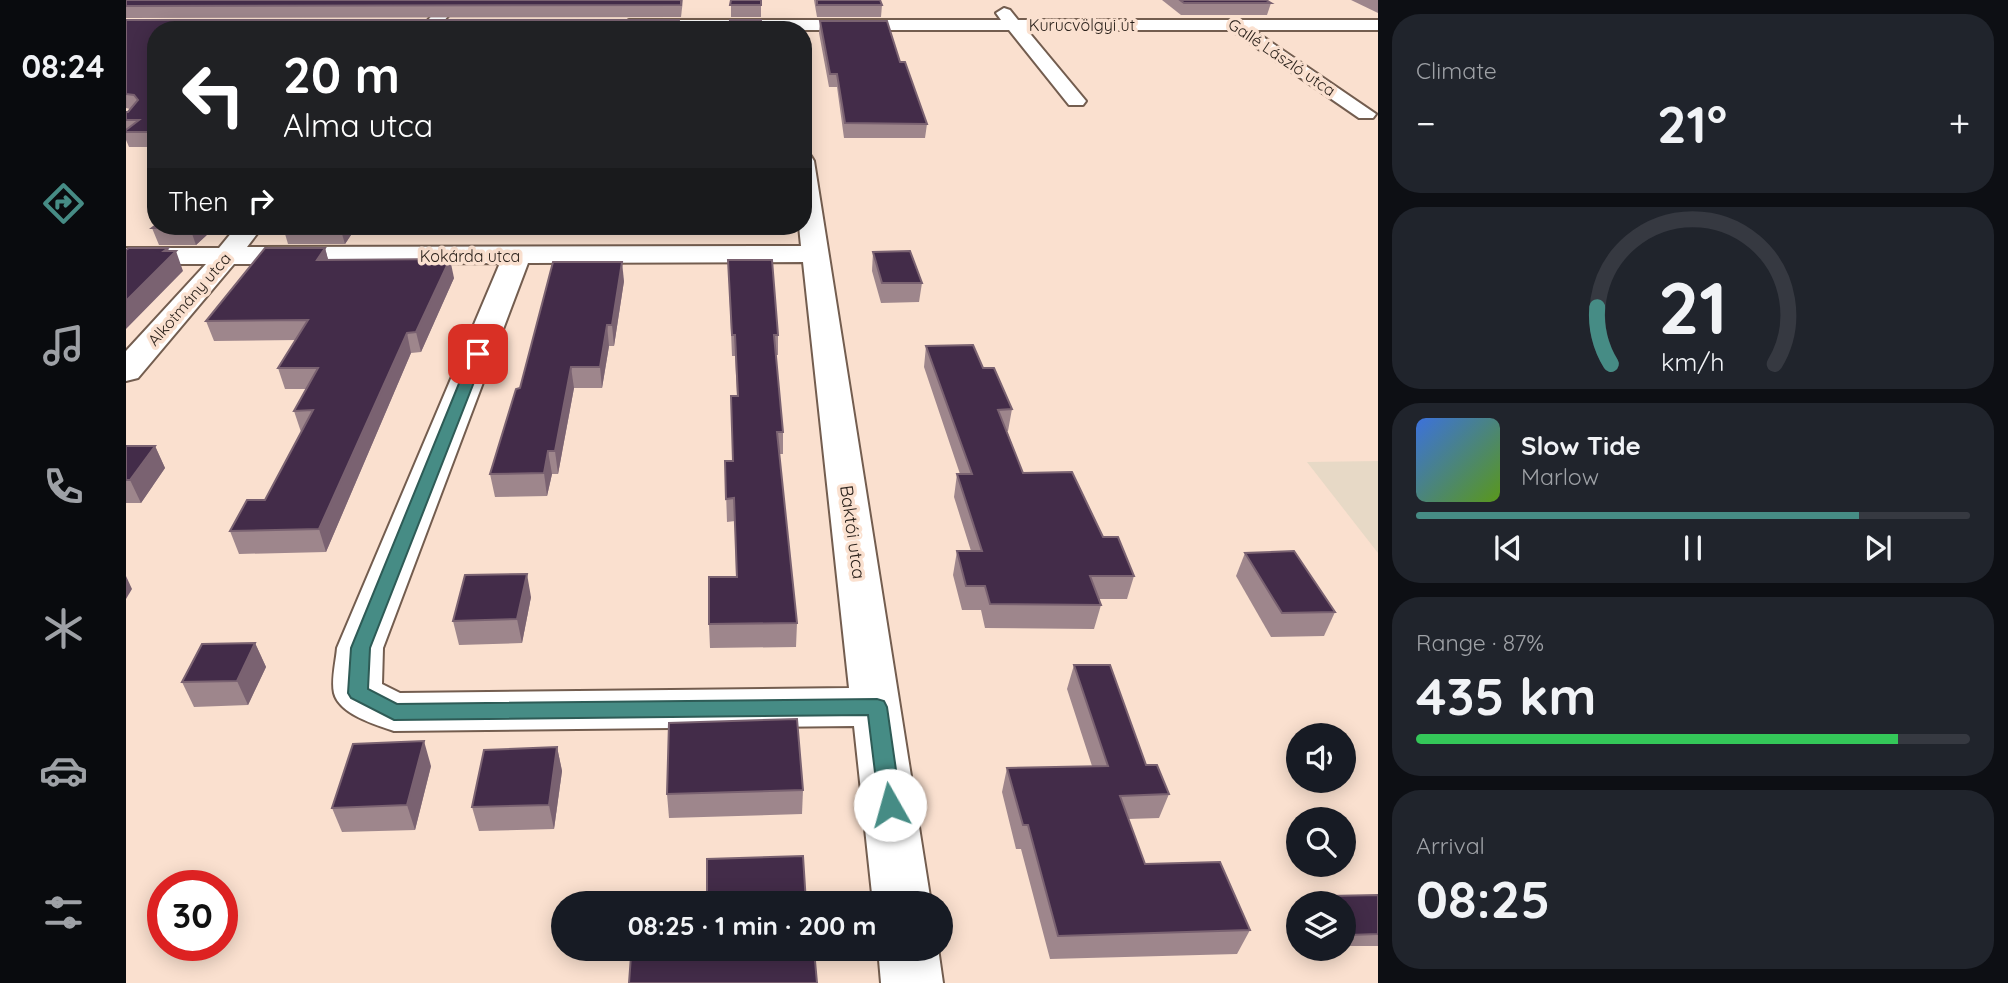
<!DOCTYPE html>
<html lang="en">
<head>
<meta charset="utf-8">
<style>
  body { margin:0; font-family:Quicksand,sans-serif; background:#20242c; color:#f1f3f6; height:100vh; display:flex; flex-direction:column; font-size:26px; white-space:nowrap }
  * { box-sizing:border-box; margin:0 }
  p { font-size:23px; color:#9ea1a6 }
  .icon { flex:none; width:38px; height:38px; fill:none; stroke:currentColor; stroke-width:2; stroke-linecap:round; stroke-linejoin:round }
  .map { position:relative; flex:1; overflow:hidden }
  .drawer { display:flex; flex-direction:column; gap:14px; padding:14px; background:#0d0f14; width:630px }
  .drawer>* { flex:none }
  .guide { position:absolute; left:21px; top:21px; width:665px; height:214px; border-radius:28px; box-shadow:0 4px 18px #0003; background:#202124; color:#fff; overflow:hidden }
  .tools { position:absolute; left:1160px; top:723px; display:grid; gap:14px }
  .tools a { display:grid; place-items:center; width:70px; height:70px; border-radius:50%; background:#171b24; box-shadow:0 4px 18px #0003; font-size:35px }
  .speed { position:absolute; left:21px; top:870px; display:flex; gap:14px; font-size:35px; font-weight:700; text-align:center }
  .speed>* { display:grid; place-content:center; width:91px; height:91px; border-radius:50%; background:#171b24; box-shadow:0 4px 18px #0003; line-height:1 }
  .speed .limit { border:10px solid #d22; background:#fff; color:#111 }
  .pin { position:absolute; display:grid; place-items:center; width:60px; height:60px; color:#fff; margin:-30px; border-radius:14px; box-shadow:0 4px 10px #0006 }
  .me { position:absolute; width:77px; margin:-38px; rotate:353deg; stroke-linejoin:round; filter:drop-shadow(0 0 5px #0008) }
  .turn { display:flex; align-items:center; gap:24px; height:147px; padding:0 21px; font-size:32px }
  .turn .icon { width:91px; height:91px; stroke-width:2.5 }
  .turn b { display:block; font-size:49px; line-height:60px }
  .then { display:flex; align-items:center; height:66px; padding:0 21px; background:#0003; gap:14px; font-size:26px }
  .big { font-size:52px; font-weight:800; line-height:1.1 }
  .drawer .card { flex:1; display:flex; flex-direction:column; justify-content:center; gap:10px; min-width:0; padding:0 24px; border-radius:28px; background:#20242c }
  .drawer .dial { align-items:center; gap:0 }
  .dial svg { height:182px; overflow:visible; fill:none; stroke:#363941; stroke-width:7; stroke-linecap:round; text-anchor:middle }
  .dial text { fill:#f1f3f6; stroke:none }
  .song { display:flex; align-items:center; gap:21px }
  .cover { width:84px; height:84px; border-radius:10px; background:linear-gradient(135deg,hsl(220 70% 55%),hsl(90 70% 35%)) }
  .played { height:7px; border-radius:4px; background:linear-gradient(90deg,#468c85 80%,#363941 80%) }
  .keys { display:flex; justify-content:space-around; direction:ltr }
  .heat { display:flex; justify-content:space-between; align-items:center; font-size:38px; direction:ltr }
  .charge { height:10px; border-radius:5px; background:linear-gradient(90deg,#34c759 87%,#363941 0) }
  .trip { position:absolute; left:425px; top:891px; width:402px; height:70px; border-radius:35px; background:#171b24; box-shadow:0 4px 18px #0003; font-weight:800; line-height:70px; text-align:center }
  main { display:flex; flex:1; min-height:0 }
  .dock { display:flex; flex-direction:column; width:126px; justify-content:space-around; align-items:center; background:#090b0e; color:#9ea1a6 }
  .dock .icon { width:49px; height:49px }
  .dock .current { color:#468c85 }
  .dock b { font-size:32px; color:#f1f3f6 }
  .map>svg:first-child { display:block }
  .commercial { fill:#e7d9c6 }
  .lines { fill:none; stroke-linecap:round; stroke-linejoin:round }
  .minor-casing { stroke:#735d4f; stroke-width:4 }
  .minor { fill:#fff; fill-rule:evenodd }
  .wall { fill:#9e868c }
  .shaded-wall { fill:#7a6271 }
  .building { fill:#432c49; stroke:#7a6271; stroke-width:2 }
  .route { fill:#468c85; stroke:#2e5b56; stroke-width:2 }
  .labels { text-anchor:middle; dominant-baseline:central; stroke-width:7; stroke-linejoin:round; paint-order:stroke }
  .far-street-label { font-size:16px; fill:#281f19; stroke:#fae0cf }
  .street-label { font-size:18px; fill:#281f19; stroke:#fae0cf }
</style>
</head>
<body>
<main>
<nav class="dock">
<b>08:24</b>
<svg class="icon current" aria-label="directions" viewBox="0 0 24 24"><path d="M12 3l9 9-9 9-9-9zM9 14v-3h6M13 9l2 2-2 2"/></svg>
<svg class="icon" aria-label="music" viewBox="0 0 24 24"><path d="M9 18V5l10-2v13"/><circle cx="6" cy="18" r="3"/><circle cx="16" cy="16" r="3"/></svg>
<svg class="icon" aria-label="phone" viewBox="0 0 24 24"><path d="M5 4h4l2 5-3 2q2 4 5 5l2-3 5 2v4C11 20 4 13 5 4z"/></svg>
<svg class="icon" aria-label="climate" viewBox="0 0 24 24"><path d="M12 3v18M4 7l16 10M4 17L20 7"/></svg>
<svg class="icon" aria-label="car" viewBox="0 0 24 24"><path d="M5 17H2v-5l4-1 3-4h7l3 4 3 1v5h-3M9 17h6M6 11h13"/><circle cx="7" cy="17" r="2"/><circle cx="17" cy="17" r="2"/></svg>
<svg class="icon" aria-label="filters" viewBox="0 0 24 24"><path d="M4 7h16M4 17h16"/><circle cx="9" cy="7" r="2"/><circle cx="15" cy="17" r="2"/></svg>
</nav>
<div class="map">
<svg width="1252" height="983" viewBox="0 0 1252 983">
  <rect width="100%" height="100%" fill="#fae0cf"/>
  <!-- commercial -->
  <path class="commercial" d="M1252,461V553L1181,462Z"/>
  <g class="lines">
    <defs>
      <g id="minor">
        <path d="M320,0H336L310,30H293Z"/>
        <path d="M878,8L884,10L892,20H1252V30H1127L1250,114L1247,118H1233L1105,30H901L960,101L957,105H943L883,30H502L495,25L503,20H875L870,13Z"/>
        <path d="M677,154L685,156L688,161L805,903H747L728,726L268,731C250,725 213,714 208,693C205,680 210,661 211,648L374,263L108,264L12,378L0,381V351L80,264H0V248H93L111,226H137L121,247L675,246L673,226H677ZM677,262L723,688L274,693L256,684L257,648L402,263Z"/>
        <path d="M752,948H812L817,983H755Z"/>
      </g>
    </defs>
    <!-- minor casing -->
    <use href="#minor" class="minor-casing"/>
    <!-- minor -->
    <use href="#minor" class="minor"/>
  </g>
  <!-- wall -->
  <g class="wall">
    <path d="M0,0H557L555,17L0,18Z"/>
    <rect x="605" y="0" width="30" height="17"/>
    <path d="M688,0H754L756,5L755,17H691Z"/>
    <path d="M1036,0H1140L1145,3L1141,15H1055Z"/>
    <path d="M1225,0H1252V13Z"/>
    <path d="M0,20L30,30V147H3L0,140V112L4,109L0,108Z"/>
    <path d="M694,21L774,62L801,124L799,138H718L711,87H703L693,33Z"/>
    <path d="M30,226H90L86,230H81L83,233L70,245H33L26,228Z"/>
    <path d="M158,226H231L219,244H162L157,227Z"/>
    <path d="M199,248L202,260L328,278L295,352L285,353L200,552L113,554L104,531L139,500L176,432H175L168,411L180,389H159L152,368L170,340L88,341L80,321Z"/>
    <path d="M747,252L796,283L793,302L755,303L746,271Z"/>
    <path d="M602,260L652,335V355H650L657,432V454H653L671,623L670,647L584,648L583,624L610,577L609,521L601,522L599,461H607L611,396L609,356H606Z"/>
    <path d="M498,281L488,346H483L476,388H448L432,474H426L421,496L369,497L364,474L394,388Z"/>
    <path d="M800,346L857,368L886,409L882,431H881L897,473L977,537L1008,576L1001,599H973L975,605L968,629L859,628L855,610H836L827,575L831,551H845L828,497L831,474H834L798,367Z"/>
    <path d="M0,446H29L39,468L15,503H0Z"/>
    <path d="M1119,553L1209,612L1198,636L1145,637L1110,576Z"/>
    <path d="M405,597L396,643L333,645L327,621Z"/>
    <path d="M129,643L140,667L122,705L68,707L56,682Z"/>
    <path d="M948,665L1020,765L1043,794L1033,818L1002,819L1019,864L1124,930L1111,954L924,959L895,849H890L876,792L881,768L966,766L941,689Z"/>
    <path d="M431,747L436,771L428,829L353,831L346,807Z"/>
    <path d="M305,766L289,830L216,832L206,808Z"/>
    <path d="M677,790L676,814L543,818L541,794Z"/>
    <path d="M1252,895V946H1218V903H1199L1204,896Z"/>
  </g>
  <!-- shaded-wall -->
  <g class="shaded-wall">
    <path d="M66,226H80L83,233L70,245L64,228Z"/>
    <path d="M215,226H231L219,244L214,227Z"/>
    <path d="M42,248L45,256L50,251L57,271L0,329V301Z"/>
    <path d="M199,248L204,266L191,260Z"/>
    <path d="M324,259L328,278L295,352L290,332Z"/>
    <path d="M496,262L498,281L488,346L486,325Z"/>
    <path d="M481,325L483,346L476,388L474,367Z"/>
    <path d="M281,333L285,353L200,552L193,529Z"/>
    <path d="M445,367L448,388L432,474L429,451Z"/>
    <path d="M29,446L39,468L15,503L4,480Z"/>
    <path d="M422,451L426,474L421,496L418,473Z"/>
    <path d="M401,574L405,597L396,643L391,619Z"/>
    <path d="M0,576L6,589L0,599Z"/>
    <path d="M129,643L140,667L122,705L111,681Z"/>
    <path d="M298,741L305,766L289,830L281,805Z"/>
    <path d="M431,747L436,771L428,829L423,805Z"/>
  </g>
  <!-- building -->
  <g class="building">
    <path d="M0,0H555V5L0,6Z"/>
    <path d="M605,0H635V5H604Z"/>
    <path d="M691,0H754L756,5H691Z"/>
    <path d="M1054,0H1140L1145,3H1058Z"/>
    <path d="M0,20H553L552,30H30V132H0V130L13,120H0V112H2L12,100L8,95L0,94Z"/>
    <path d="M604,20H635V24H632V30H603Z"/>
    <path d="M694,21H761L774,62H779L801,124L719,123L711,74H704Z"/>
    <path d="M30,225V226H66L64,228H26Z"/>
    <path d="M158,226H215L157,227Z"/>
    <path d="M3,248H42L38,251H50L0,301V250Z"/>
    <path d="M139,248H199L191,260L324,259L290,332L281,333L193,529L104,531L121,500H139L187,410L168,411L192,368H152L182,320L80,321Z"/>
    <path d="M784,251L796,283H756L747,252Z"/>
    <path d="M602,260H646L652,335H648L657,432H651L671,623L583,624V577H611L608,498L600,499L599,461H607L605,396H612L609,335H606Z"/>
    <path d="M427,262H496L486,325H481L474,367H445L429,451H422L418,473L364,474L390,389L394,388Z"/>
    <path d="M847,345L857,368H868L886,409L872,410L897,473L946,472L977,537H992L1008,576H964L975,605L864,604L859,586H840L831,551H856L831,474H846L800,346Z"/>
    <path d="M0,446H29L4,480H0Z"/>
    <path d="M1168,551L1209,612L1156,613L1119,553Z"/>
    <path d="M401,574L391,619L327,621L339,575Z"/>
    <path d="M129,643L111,681L56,682L76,644Z"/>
    <path d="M948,665H984L1020,765H1031L1043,794L994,796L1019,864L1094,862L1124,930L932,936L902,825H897L881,768L982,766Z"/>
    <path d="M671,719L677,790L541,794L543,723Z"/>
    <path d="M298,741L281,805L206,808L227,744Z"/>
    <path d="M431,747L423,805L346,807L358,750Z"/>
    <path d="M677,856L680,903H581V859Z"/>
    <path d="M1252,895V934L1223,935L1218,924V903H1207L1204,896Z"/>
    <path d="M581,948H684V950H688L691,983H503L505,956L581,953Z"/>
  </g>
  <!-- route -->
  <path class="route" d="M352,350L359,354L244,648L242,689L271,704L751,699L758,701L761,707L775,805L772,812L764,814L756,812L753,805L742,715L268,720L225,698L222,693L225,648L345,354Z"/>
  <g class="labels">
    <!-- far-street labels -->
    <g class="far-street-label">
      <text x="956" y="25">Kurucvölgyi út</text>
      <text transform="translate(1156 57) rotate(34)">Gallé László utca</text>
      <text x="344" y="256">Kokárda utca</text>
      <text transform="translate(63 299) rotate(-49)">Alkotmány utca</text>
    </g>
    <!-- street labels -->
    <g class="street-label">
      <text transform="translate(727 532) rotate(82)">Baktói utca</text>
    </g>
  </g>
</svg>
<div class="tools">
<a><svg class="icon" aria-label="sound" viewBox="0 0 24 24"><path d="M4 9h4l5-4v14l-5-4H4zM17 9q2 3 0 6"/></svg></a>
<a><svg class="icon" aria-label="search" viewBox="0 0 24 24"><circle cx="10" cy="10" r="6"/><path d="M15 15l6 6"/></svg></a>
<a><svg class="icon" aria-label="layers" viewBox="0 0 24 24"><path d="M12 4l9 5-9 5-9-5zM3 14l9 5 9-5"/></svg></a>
</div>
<div class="speed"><div class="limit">30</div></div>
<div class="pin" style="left:352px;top:354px;background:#d93025"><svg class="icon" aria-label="arrive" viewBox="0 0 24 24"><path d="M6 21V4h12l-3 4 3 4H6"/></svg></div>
<svg class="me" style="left:764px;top:805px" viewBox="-20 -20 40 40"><circle r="19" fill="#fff"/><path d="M0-13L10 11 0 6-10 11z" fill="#468c85"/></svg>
<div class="trip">08:25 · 1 min · 200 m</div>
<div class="guide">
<div class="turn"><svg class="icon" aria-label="left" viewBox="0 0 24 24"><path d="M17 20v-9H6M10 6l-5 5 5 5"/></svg><div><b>20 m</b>Alma utca</div></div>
<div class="then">Then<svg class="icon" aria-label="right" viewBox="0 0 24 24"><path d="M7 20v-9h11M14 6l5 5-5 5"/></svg></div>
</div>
</div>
<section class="drawer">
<div class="card"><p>Climate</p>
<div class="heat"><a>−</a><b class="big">21°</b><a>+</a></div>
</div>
<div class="card dial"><svg viewBox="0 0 100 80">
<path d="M14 69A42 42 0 1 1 86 69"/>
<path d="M14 69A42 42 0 0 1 8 44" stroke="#468c85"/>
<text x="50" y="56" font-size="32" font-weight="700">21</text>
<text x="50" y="72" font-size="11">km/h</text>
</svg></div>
<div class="card">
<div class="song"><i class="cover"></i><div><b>Slow Tide</b><p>Marlow</p></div></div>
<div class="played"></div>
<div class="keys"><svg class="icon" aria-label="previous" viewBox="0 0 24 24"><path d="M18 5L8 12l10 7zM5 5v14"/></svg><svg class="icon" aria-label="pause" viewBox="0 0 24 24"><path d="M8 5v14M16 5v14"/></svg><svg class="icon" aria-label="next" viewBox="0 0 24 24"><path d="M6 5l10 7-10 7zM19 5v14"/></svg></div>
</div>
<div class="card"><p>Range · 87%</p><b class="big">435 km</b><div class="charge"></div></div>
<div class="card"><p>Arrival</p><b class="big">08:25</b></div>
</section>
</main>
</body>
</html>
